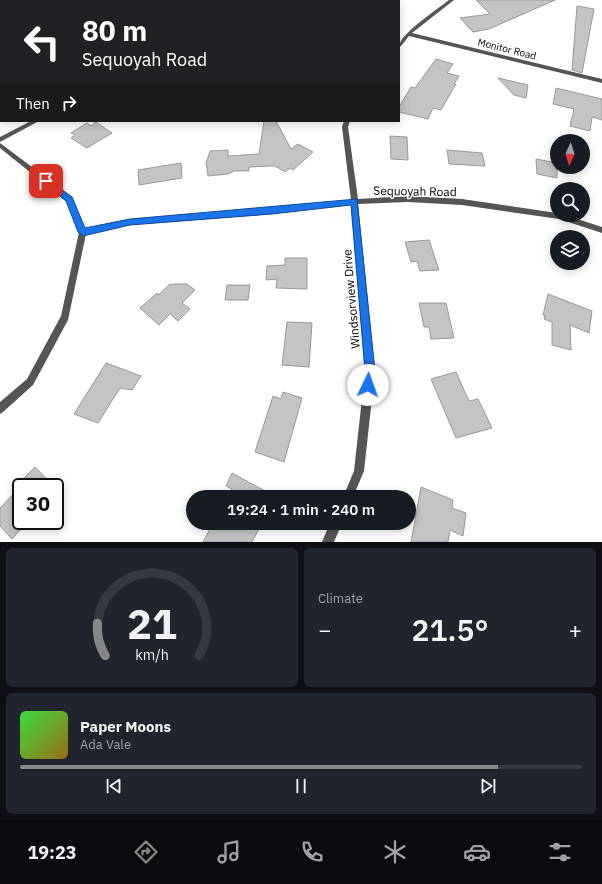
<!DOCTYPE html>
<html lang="en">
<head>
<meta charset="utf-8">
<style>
  body { margin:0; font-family:"IBM Plex Sans",sans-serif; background:#20242c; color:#f1f3f6; height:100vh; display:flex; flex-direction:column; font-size:15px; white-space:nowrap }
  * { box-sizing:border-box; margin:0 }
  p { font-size:13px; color:#9ea1a6 }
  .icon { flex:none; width:22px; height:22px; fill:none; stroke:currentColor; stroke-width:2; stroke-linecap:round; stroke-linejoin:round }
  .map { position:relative; height:542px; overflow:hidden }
  .panel { display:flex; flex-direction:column; gap:6px; padding:6px; background:#0d0f14; flex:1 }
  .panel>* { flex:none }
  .hud { position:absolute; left:0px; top:0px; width:400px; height:122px; box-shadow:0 2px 10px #0003; background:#202124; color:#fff; overflow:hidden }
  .needle { width:26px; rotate:184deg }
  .buttons { position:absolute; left:550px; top:134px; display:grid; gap:8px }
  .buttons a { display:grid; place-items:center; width:40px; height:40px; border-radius:50%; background:#171b24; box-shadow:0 2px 10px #0003; font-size:20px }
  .speed { position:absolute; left:12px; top:478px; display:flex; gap:8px; font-size:20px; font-weight:700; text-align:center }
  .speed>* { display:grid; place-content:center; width:52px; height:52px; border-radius:50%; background:#171b24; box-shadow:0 2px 10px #0003; line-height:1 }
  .speed .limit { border:2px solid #111; border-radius:6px; background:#fff; color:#111 }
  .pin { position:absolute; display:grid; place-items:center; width:34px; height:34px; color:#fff; margin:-17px; border-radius:8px; box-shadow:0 2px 6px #0006 }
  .me { position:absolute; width:44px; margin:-22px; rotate:3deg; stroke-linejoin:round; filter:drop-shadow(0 0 3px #0008) }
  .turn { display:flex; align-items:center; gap:14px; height:84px; padding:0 16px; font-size:18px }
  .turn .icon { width:52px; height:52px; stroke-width:2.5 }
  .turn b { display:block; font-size:28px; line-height:34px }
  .then { display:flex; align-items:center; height:38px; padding:0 16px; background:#0003; gap:8px; font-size:15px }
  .big { font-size:30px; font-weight:600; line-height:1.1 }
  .panel .card { flex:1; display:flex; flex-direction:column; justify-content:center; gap:6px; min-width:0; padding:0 14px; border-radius:6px; background:#20242c }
  .panel .dial { align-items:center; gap:0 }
  .dial svg { height:104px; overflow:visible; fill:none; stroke:#363941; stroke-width:7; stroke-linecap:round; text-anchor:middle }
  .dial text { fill:#f1f3f6; stroke:none }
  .song { display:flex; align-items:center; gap:12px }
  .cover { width:48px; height:48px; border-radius:6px; background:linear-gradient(135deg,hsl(120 70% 55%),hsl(40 70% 35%)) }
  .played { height:4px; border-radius:2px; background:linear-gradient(90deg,#858687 85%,#363941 85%) }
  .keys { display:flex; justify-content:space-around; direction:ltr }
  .heat { display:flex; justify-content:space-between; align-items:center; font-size:22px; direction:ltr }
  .panel .tiles { flex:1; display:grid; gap:6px; grid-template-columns:1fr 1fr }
  .card:last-child { grid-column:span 2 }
  .trip { position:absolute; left:186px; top:490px; width:230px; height:40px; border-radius:20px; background:#171b24; box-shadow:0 2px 10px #0003; font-weight:600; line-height:40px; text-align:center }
  .menu { display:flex; height:64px; justify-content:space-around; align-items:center; background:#090b0e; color:#9ea1a6 }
  .menu .icon { width:28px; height:28px }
  .menu .active { color:#858687 }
  .menu b { font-size:18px; color:#f1f3f6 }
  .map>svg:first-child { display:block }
  .building { fill:#c4c4c4; stroke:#999 }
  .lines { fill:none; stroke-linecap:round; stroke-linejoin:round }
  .minor { fill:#555; fill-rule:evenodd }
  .route { fill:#1a73e8; stroke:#114b97 }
  .labels { text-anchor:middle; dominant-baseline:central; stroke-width:3; stroke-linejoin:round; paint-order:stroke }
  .far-street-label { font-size:10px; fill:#000; stroke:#fff }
  .street-label { font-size:12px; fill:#000; stroke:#fff }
</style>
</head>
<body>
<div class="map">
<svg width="602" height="542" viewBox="0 0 602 542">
  <rect width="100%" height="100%" fill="#fff"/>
  <!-- building -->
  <g class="building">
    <path d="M476,0H555L489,29L473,32L460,18L490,14Z"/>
    <path d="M577,6L594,9L582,73L572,70Z"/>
    <path d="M436,59L453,64L447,73L459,76L454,84H456L441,110L433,108L428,119L399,112V107L411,87L415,88Z"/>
    <path d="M498,78L528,85L526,98L514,95Z"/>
    <path d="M556,88L602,99V120L592,117L590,131L570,126L574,109L553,104Z"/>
    <path d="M264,121H276L291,149L298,144L313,152L293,170L290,168L285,172L275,166H271L249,167V171H234L228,174L208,176L206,161H207L210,151L228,150V156L259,154Z"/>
    <path d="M96,122L112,133L87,148L71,138L75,135L71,133L87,123L91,126Z"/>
    <path d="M390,136L407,137L408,160L391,159Z"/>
    <path d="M447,150L482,153L485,166L449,164Z"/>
    <path d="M536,159L557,163V178L537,174Z"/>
    <path d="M181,163L182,178L139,185L138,170Z"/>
    <path d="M429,240L439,270L420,271L417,261L411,262L405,242Z"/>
    <path d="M285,258H307V289L276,288L277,279L266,280L267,266L285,265Z"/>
    <path d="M170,284L172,285L174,284H187L195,290L182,303L190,309L178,321L170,314L159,325L140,308L157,293L158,295Z"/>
    <path d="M227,285H250L248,300H225Z"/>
    <path d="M548,294L592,311L589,333L570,325L571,350L552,345V322L544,319L545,315H543Z"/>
    <path d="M419,303H446L454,338L431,339L429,327H424Z"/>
    <path d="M287,322L312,323L309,367L282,365Z"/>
    <path d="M106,363L141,376L132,390L120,388L98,423L74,414Z"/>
    <path d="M456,372L469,401L478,399L492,428L456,438L431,379Z"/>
    <path d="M283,392L302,398L284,462L255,452L273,396L281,399Z"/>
    <path d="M35,467L54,487H21V529L12,539L0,526V508L20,487H15Z"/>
    <path d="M232,473L276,497H227L232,489L226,486Z"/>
    <path d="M421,487L453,500L452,508L466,513L463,536L450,530L448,542H411Z"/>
    <path d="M213,523H262L252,542H203Z"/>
  </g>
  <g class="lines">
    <!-- minor -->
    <g class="minor">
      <path d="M251,0H257L251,1Z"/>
      <path d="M449,0H454L412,33L602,79V83L409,36L401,46L399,47C399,34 438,9 449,0Z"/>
      <path d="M31,121H39L0,142V137Z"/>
      <path d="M344,121H350L348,127L358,199L408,196L462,199L557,213V215H565L602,227V233L559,219L462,205L408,202L358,204L375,371L364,471L353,497H343L354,471L365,371L351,205L272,214L130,225L86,234L68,320L33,385L3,412L0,414V402L27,379L61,316L79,232L66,201L0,148V143L72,197L85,229L130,219L272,208L351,200L342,127Z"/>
      <path d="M330,523H342L334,542H322Z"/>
    </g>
  </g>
  <!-- route -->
  <path class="route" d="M46,178L72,197L85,228L130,219L357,199L375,371L372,389L368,391L364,389L363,385L365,371L351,205L272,214L130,225L83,236L78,232L66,201L44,183L42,181Z"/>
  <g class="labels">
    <!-- far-street labels -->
    <g class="far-street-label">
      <text transform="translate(507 49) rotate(14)">Monitor Road</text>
    </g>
    <!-- street labels -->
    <g class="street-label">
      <text transform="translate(415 191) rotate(1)">Sequoyah Road</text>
      <text transform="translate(351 299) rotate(-95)">Windsorview Drive</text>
    </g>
  </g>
</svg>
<div class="buttons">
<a><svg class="needle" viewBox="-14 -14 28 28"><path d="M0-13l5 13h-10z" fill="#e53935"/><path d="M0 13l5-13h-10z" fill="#9ea1a6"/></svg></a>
<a><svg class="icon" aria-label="search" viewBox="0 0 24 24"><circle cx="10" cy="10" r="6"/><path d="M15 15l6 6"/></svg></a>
<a><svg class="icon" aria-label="layers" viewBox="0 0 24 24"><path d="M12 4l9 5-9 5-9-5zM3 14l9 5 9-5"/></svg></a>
</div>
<div class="speed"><div class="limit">30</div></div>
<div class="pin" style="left:46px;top:181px;background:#d93025"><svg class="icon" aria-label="arrive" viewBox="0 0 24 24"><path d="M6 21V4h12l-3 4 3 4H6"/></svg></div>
<svg class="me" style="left:368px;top:385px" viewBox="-20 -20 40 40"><circle r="19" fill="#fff"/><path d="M0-13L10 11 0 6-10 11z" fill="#1a73e8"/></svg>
<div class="trip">19:24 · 1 min · 240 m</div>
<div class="hud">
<div class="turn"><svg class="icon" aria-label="left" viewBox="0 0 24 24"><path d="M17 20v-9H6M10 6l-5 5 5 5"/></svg><div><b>80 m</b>Sequoyah Road</div></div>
<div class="then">Then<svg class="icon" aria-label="right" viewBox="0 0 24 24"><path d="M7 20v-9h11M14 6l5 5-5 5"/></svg></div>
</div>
</div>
<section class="panel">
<div class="tiles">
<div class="card dial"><svg viewBox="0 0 100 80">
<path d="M14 69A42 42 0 1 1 86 69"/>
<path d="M14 69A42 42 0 0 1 8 44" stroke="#858687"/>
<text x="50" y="56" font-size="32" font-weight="700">21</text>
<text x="50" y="72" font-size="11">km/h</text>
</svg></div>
<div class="card"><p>Climate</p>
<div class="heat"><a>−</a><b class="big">21.5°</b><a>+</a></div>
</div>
<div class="card">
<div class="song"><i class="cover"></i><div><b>Paper Moons</b><p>Ada Vale</p></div></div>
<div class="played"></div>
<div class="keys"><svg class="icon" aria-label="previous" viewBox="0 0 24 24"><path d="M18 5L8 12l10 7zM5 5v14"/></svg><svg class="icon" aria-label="pause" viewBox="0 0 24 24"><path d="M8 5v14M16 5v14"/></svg><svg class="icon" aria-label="next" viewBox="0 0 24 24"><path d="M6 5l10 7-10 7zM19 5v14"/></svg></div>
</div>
</div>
</section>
<nav class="menu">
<b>19:23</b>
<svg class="icon active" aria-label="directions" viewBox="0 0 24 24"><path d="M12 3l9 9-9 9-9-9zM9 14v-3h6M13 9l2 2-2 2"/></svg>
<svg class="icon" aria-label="music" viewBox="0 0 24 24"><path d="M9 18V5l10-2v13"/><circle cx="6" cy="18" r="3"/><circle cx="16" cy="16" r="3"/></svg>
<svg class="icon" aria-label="phone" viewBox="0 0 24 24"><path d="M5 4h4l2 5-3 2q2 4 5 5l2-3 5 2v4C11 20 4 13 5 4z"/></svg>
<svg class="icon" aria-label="climate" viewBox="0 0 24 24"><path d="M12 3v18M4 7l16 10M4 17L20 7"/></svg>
<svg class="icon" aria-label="car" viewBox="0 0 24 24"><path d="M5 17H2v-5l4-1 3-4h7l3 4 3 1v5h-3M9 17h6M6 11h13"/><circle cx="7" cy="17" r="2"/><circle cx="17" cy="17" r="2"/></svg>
<svg class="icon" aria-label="filters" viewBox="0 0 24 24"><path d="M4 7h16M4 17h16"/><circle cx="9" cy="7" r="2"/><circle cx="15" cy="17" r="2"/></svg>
</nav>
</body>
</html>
